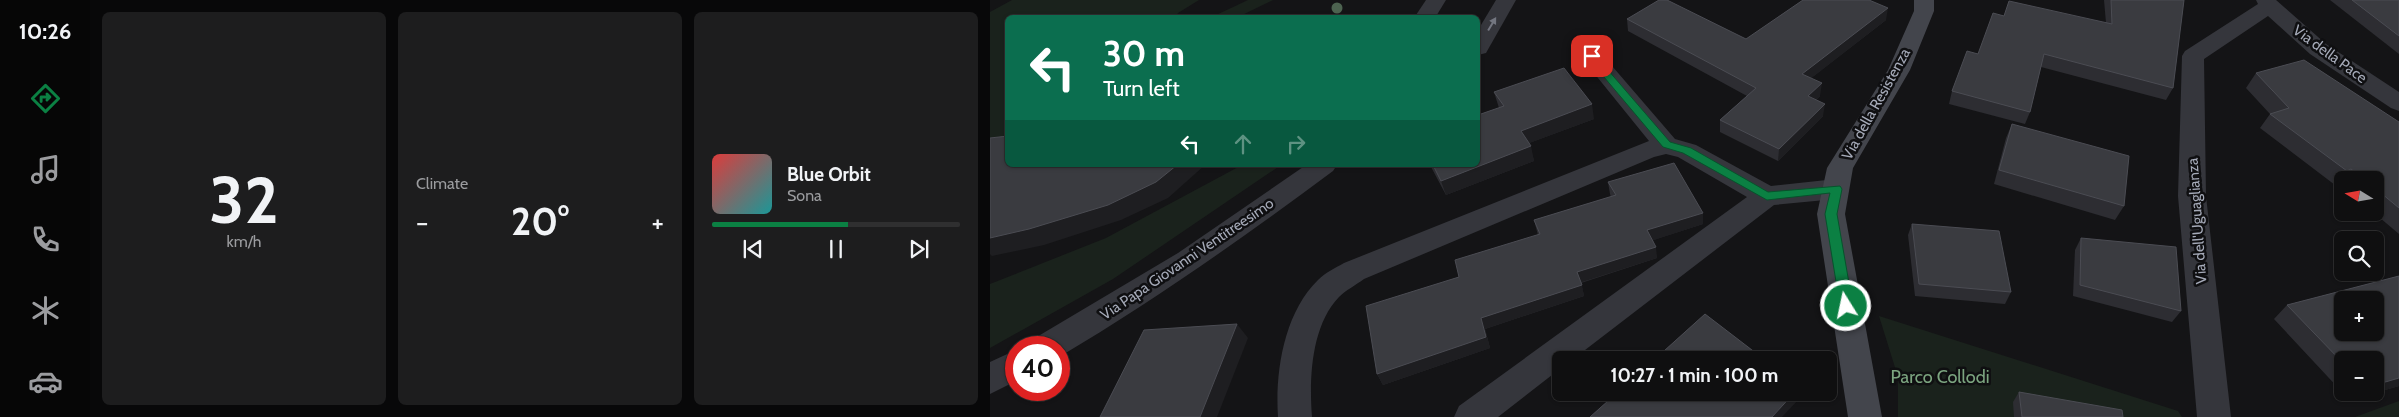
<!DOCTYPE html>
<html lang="en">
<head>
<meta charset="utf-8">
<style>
  body { margin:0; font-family:Cabin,sans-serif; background:#1d1d1e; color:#f1f3f6; height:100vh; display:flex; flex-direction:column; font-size:19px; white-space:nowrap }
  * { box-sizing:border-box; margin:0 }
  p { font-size:16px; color:#9b9c9f }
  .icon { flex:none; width:28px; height:28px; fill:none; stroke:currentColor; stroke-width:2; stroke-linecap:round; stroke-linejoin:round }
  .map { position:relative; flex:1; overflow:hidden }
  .drawer { display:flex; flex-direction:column; gap:12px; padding:12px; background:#080809; width:900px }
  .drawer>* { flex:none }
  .guide { position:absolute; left:15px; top:15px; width:475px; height:152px; border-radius:8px; box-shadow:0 1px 4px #0004,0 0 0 1px #2f2f30; background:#0b6e4f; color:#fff; overflow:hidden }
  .needle { width:32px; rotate:281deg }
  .buttons { position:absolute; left:1344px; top:171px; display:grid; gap:10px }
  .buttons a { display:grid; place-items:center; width:50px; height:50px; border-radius:8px; background:#0f0f10; box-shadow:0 1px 4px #0004,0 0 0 1px #2f2f30; font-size:25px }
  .speed { position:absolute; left:15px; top:336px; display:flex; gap:10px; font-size:25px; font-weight:700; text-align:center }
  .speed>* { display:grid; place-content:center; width:65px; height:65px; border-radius:50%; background:#0f0f10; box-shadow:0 1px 4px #0004,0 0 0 1px #2f2f30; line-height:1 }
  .speed .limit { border:8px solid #d22; background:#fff; color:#111 }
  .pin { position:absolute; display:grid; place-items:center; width:42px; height:42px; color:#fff; margin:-21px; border-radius:10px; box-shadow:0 2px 8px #0006 }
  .me { position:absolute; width:55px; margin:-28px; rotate:350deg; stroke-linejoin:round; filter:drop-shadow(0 0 4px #0008) }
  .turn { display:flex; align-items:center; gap:18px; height:105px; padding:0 15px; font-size:22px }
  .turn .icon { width:65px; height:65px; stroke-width:2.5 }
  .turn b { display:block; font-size:35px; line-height:42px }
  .lanes { display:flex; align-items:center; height:48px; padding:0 15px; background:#0003; justify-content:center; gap:25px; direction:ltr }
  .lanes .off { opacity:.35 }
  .big { font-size:38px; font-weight:800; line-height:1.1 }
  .drawer .tile { flex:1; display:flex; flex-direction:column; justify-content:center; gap:8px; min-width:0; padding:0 18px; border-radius:8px; background:#1d1d1e }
  .drawer .dial { align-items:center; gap:0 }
  .dial b { font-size:65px; line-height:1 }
  .song { display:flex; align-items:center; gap:15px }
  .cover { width:60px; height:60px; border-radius:8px; background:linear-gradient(135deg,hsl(0 70% 55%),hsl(180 70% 35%)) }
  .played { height:5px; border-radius:2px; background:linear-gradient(90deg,#0b8043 55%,#2f2f30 55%) }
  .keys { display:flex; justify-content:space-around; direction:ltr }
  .heat { display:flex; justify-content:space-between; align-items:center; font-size:28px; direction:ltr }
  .drawer .tiles { flex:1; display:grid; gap:12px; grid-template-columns:repeat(3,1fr) }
  .trip { position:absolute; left:562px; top:351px; width:285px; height:50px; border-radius:8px; background:#0f0f10; box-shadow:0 1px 4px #0004,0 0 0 1px #2f2f30; font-weight:800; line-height:50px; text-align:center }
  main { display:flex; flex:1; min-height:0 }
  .dock { display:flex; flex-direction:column; width:90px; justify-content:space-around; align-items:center; background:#060606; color:#9b9c9f }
  .dock .icon { width:35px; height:35px }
  .dock .selected { color:#0b8043 }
  .dock b { font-size:22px; color:#f1f3f6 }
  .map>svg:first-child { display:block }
  .green { fill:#1a221c }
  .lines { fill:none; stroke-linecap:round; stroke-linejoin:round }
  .street { fill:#35363c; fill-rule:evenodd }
  .secondary { fill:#43454c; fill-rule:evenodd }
  .tree { fill:#4d6350 }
  .wall { fill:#2d2d32 }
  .shaded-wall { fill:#1e1e21 }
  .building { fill:#3a3b40; stroke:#4b4c53; fill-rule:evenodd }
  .oneway { fill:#737680 }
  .route { fill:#0b8043; stroke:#07532c }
  .labels { text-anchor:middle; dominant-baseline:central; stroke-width:5; stroke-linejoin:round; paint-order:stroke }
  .street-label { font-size:15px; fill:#a5aab8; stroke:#0f0f11 }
  .near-park-label { font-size:18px; fill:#7ba47f; stroke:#0f0f11 }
</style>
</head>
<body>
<main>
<nav class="dock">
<b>10:26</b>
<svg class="icon selected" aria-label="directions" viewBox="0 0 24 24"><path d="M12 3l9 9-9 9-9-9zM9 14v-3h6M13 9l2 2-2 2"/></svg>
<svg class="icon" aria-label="music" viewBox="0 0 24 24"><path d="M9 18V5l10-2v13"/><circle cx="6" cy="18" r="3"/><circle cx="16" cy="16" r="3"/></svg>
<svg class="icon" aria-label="phone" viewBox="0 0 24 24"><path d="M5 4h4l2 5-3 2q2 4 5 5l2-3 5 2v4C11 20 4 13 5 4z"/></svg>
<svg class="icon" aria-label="climate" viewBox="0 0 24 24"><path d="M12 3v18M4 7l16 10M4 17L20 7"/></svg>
<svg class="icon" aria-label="car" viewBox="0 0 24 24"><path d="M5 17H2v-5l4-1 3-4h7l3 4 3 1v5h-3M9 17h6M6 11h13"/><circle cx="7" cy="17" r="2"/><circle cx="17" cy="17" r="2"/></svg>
</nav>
<section class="drawer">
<div class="tiles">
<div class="tile dial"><b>32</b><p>km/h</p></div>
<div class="tile"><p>Climate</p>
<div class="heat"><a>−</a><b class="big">20°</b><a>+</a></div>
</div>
<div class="tile">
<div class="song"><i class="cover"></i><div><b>Blue Orbit</b><p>Sona</p></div></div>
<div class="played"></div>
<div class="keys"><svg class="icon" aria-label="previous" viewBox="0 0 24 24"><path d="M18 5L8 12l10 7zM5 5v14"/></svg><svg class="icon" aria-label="pause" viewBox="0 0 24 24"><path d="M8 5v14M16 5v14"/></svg><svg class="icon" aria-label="next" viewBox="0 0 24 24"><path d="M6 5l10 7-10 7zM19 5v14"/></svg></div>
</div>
</div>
</section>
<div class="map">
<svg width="1409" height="417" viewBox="0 0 1409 417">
  <rect width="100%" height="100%" fill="#141416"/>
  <!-- green -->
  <g class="green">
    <path d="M22,0H209L188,13L185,17L18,18L17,154L0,159V12Z"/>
    <path d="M258,0H283L248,17H222Z"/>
    <path d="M252,165H291L123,279L0,348V284L116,238Z"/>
    <path d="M889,316L1188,411L1192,417H908V377Z"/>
    <path d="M1409,401V417H1365Z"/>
  </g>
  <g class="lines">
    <!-- street -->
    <g class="street">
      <path d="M436,0H456L445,18H424Z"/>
      <path d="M506,0H526L496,53L488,55V30Z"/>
      <path d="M1266,0H1286L1336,44L1409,92V111L1401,108L1320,54L1278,16L1214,59L1216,196L1241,417H1207L1188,196L1192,56L1195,51L1268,4Z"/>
      <path d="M602,50L610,52L685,139L706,145L781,186L846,179L855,182L859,189L855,196L846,199L784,205L582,360H571V368L508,417H464L469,406L757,197L688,157L676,154L664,157L374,279C366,285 356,290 349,297C321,326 319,379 322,417H288C285,372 294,313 328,280C335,273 345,268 354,263L659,141L591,57L594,52Z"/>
      <path d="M316,165H347L343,171C254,237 164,301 69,357V348H40L45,338L188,253Z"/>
      <path d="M26,350V381L0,394V362Z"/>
    </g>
    <!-- secondary -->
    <path class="secondary" d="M924,0H944V11L920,70L863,168L855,214L892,417H858L827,214L837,168L898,70L924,11Z"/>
  </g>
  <!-- trees -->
  <circle class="tree" cx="347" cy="8" r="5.5"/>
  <!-- wall -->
  <g class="wall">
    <path d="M1114,0H1194L1183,88L1176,100L1051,67L1040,112L1035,124L959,104L962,91L1014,16L1116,23Z"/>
    <path d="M1340,0H1409V54Z"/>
    <path d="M637,19L756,39L896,20L821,78L830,96L826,100L833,116L788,161L730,132V120L757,96L638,31Z"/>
    <path d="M1266,73L1409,122V234L1383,212H1385V180H1352V187L1349,184L1345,185L1270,128L1280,114L1256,88Z"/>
    <path d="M504,92L604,119L539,143L544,161L456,195L440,165H488L509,108Z"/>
    <path d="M1022,124L1134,206L1125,220L1004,184L1016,138Z"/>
    <path d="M618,182L713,224L663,240L667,258L591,283L594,296L495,329L500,348L393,385L387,374L469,277L548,235L544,220L621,197L620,194Z"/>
    <path d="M922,224L1021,292L1015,304L925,296L918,235Z"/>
    <path d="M1091,238L1191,311L1182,322L1083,296L1085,250Z"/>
    <path d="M1409,276V386L1360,400L1353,392H1385L1352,360V392L1284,319L1297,305Z"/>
    <path d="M1029,392L1133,417H1024L1023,402Z"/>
  </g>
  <!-- shaded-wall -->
  <g class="shaded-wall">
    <path d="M898,8L896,20L810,87L812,74Z"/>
    <path d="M832,83L830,96L816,109L818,96Z"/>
    <path d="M602,104L604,119L534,145L531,131Z"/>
    <path d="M835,104L833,116L788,161L789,149Z"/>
    <path d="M541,146L544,161L456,195L451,181Z"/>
    <path d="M187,165H215L178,198L131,220L54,245L2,256L0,254V238Z"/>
    <path d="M1361,169L1349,184L1345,185L1357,171Z"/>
    <path d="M713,213V224L658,242L657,230Z"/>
    <path d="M666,247L667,258L589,283L587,272Z"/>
    <path d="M592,285L594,296L495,329L500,348L393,385L387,374L491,318Z"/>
    <path d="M247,324L258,338L227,417H210Z"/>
    <path d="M1409,378V386L1360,400L1370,392H1385V385Z"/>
    <path d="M805,392H809L808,400L792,417H782Z"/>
  </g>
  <!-- building -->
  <g class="building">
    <path d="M669,0H677L756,39L813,0H879L898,8L812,74L832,83L818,96L835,104L789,149L730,120L766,88L637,19Z"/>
    <path d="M1121,0H1194L1183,88L1054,54L1040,112L962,91L977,51L988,54L1003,13L1014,16L1019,1L1122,24Z"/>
    <path d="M1362,0H1409V36Z"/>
    <path d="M1314,60L1409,122V208L1385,188V180H1375L1361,169L1357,171L1280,114L1299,108L1266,73Z"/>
    <path d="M574,68L602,104L531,131L541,146L451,181L443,165H488V115L514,106L504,92Z"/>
    <path d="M1022,124L1139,156L1134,206L1009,170Z"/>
    <path d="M18,136V165H187L166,182L118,205L39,229L0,238V138Z"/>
    <path d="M684,163L713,213L657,230L666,247L587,272L592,285L491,318L496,337L387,374L376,306L469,277L465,260L550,234L544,220L626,195L618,182Z"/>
    <path d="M922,224L1009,231L1021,292L929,284Z"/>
    <path d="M1091,238L1186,247L1191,311L1090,285Z"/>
    <path d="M1409,276V378L1385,385V360H1352V362L1297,305ZM1352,300H1385V332H1352Z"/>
    <path d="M715,314L775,360H664Z"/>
    <path d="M247,324L210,417H110L154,330Z"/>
    <path d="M628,392H805L782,417H600Z"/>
    <path d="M1029,392L1132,410L1133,417H1032Z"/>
  </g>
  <!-- one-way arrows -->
  <defs><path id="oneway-solid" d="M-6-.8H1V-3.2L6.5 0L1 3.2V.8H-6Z" transform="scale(1.25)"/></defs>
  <use class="oneway" href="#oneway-solid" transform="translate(502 24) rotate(-59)"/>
  <!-- route -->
  <path class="route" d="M602,54L605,55L680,142L701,148L778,192L850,186L852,189L847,214L863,306L861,310L856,311L850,306L835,214L840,193L777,200L693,153L673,147L598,58L597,56Z"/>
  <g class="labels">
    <!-- street labels -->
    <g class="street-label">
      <text transform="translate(1340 54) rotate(36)">Via della Pace</text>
      <text transform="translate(886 104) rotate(-61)">Via della Resistenza</text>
      <text transform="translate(1207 221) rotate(-94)">Via dell'Uguaglianza</text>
      <text transform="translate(197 259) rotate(-34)">Via Papa Giovanni Ventitreesimo</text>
    </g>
    <!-- near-park labels -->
    <g class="near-park-label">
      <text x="950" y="377">Parco Collodi</text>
    </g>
  </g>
</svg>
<div class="buttons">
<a><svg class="needle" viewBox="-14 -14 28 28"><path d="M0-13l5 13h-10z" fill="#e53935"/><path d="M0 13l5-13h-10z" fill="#9b9c9f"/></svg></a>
<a><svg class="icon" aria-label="search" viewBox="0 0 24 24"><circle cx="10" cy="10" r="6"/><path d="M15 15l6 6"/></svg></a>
<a>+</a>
<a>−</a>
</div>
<div class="speed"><div class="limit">40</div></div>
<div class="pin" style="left:602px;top:56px;background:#d93025"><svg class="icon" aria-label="arrive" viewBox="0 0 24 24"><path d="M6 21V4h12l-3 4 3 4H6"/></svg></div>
<svg class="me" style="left:856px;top:306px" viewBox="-20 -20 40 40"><circle r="17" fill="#0b8043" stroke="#fff" stroke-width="3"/><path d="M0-11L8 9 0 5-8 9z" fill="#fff"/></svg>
<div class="trip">10:27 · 1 min · 100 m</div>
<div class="guide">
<div class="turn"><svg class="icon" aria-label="left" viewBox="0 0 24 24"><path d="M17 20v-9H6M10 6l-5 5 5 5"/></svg><div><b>30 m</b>Turn left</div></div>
<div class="lanes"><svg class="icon" aria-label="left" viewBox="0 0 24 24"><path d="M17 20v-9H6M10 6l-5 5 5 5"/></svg><svg class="icon off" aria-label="ahead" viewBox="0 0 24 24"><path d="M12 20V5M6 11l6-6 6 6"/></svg><svg class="icon off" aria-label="right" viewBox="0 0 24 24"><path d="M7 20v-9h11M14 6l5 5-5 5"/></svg></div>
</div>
</div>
</main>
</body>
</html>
